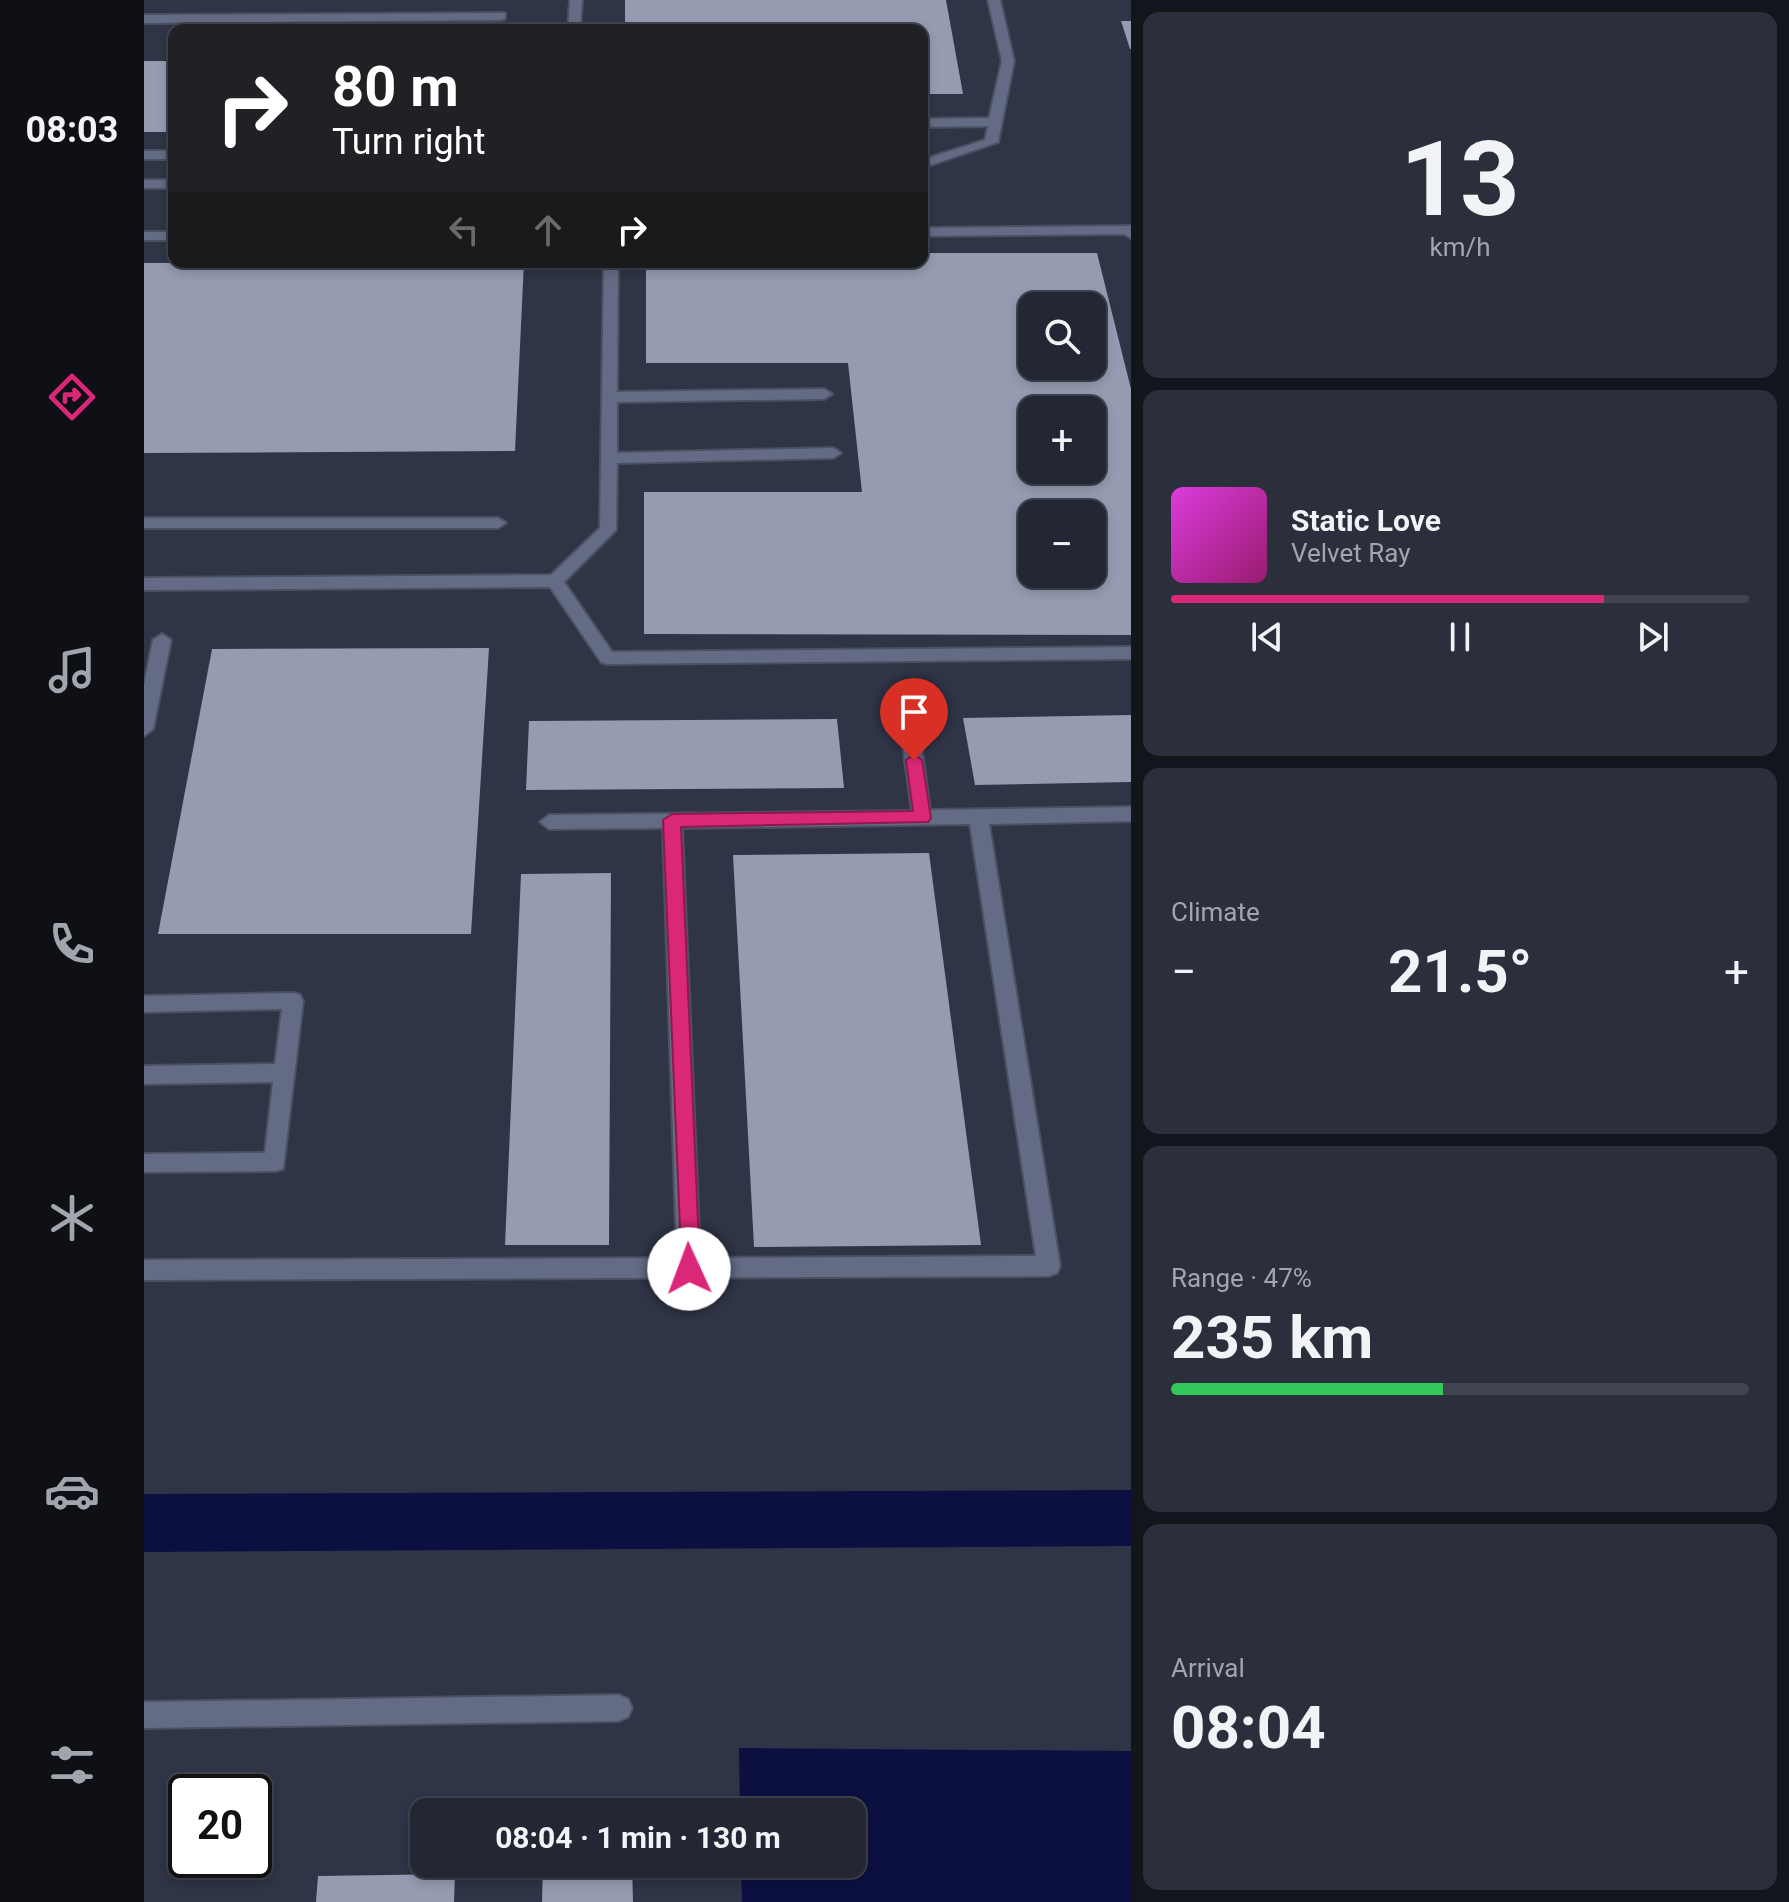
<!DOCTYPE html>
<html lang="en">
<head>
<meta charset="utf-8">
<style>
  body { margin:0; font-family:Roboto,sans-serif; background:#2b2f3c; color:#f1f3f6; height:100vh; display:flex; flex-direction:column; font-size:30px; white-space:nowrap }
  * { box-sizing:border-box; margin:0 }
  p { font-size:26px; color:#a3a5ac }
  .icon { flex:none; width:44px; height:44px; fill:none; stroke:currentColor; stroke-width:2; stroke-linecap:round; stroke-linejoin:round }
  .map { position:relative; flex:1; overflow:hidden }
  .sheet { display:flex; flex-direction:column; gap:12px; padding:12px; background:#13151d; width:658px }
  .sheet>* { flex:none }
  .top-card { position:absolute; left:24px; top:24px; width:760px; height:244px; border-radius:16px; box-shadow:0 4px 12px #0003,0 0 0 2px #40444f; background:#202124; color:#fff; overflow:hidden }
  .fabs { position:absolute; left:874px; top:292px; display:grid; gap:16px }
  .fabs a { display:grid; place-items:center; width:88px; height:88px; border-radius:16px; background:#232734; box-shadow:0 4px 12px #0003,0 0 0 2px #40444f; font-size:40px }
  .speed { position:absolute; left:24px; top:1774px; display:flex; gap:16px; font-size:40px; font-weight:700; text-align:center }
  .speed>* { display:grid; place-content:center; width:104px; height:104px; border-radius:50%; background:#232734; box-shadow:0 4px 12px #0003,0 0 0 2px #40444f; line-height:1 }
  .speed .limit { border:4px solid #111; border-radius:12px; background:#fff; color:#111 }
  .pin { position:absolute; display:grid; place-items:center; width:68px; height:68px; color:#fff; margin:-82px -34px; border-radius:50% 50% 50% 0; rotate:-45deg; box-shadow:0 0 8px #0007 }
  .pin .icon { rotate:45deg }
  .me { position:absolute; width:88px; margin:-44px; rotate:358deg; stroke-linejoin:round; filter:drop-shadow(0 0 6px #0008) }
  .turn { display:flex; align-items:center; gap:28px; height:168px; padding:0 32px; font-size:36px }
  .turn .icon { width:104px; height:104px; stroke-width:2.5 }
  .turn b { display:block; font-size:56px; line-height:68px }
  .lanes { display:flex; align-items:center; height:76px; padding:0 32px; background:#0003; justify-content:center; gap:40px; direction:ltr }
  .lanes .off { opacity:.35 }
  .big { font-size:60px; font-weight:700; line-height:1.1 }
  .sheet .tile { flex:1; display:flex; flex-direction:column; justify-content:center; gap:12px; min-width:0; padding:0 28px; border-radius:16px; background:#2b2f3c }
  .sheet .dial { align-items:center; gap:0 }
  .dial b { font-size:104px; line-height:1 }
  .song { display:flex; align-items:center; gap:24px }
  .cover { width:96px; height:96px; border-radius:12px; background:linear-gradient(135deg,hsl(300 70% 55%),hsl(320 70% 35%)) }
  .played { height:8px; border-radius:4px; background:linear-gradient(90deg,#db2777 75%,#40444f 75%) }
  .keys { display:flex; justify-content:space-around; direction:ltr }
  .heat { display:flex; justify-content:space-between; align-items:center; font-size:44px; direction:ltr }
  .charge { height:12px; border-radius:6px; background:linear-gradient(90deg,#34c759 47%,#40444f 0) }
  .trip { position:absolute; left:266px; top:1798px; width:456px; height:80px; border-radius:16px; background:#232734; box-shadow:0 4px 12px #0003,0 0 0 2px #40444f; font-weight:700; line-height:80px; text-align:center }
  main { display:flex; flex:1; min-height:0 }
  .tab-bar { display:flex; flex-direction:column; width:144px; justify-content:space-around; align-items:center; background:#0e1015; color:#a3a5ac }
  .tab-bar .icon { width:56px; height:56px }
  .tab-bar .active { color:#db2777 }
  .tab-bar b { font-size:36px; color:#f1f3f6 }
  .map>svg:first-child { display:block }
  .water { fill:#0c1041 }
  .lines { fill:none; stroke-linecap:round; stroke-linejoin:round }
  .canal { fill:#0c1041; fill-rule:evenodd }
  .building { fill:#959cb2; fill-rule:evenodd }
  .lane-casing { stroke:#4c5162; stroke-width:4 }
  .lane { fill:#646c85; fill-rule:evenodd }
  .route { fill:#db2777; stroke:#8e194d; stroke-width:2 }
</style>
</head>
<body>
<main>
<nav class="tab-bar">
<b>08:03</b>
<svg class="icon active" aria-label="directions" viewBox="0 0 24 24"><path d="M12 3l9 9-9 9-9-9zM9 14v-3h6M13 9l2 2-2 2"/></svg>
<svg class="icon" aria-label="music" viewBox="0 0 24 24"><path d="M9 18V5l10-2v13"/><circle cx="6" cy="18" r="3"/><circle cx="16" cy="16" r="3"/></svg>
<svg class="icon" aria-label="phone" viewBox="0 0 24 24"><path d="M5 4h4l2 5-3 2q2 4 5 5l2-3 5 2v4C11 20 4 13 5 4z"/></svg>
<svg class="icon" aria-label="climate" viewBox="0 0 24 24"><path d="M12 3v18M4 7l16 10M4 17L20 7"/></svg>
<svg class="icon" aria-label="car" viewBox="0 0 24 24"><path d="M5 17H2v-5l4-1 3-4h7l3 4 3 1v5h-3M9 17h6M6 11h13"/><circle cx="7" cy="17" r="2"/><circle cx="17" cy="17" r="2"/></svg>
<svg class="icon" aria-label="filters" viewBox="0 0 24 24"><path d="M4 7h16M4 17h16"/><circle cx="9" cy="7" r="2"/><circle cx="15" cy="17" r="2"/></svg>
</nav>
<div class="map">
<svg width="987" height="1902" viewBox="0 0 987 1902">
  <rect width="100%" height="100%" fill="#2f3446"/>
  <!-- water -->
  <path class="water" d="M595,1748L987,1751V1902H598L597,1864H708V1812H596Z"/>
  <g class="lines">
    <!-- canal -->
    <path class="canal" d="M987,1490V1546L0,1552V1494Z"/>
  </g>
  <!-- building -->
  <g class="building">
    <path d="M481,0H802L819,94H778V30H481Z"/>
    <path d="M977,21H987V49H986Z"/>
    <rect x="0" y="61" width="30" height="71"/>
    <path d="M778,253H953L987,389V635L500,634V492H718L704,363H502V262H778ZM888,306H948V366H888ZM888,410H948V470H888ZM888,514H948V574H888Z"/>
    <path d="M380,262L371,451L0,453V263Z"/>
    <path d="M345,648L327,934H14L68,649Z"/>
    <path d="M987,715V782L831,785L819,718Z"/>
    <path d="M693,719L700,788L382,790L385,721Z"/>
    <path d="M785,853L837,1245L610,1247L589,855Z"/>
    <path d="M467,873L465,1245H361L377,874Z"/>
    <path d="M399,1864H488L489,1902H398Z"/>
    <path d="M311,1874L310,1902H172L174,1876Z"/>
  </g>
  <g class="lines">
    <defs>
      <g id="lane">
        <path d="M426,0H438L436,30H424Z"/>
        <path d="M844,0H856L870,61L854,142L778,168V160L841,140L844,126L778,127V119L845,118L858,61Z"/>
        <path d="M361,13V19L357,20L0,23V15Z"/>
        <rect x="0" y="151" width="30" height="8"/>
        <rect x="0" y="180" width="30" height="8"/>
        <path d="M987,226V238L980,234L778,236V228Z"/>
        <rect x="0" y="232" width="30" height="8"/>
        <path d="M460,262H474L473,392L680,389L688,394L680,399L473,402V453L689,448L697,453L689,458L473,463L472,530L420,582L468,652L987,647V659L463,664L457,662L406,587L0,590V578L407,575L456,528Z"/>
        <path d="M0,518H354L362,523L354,528H0Z"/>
        <path d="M18,634L27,640L9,729L0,736V685L9,640Z"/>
        <path d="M766,724L775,731L786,810L987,807V821L845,824L916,1266L913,1273L905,1276L0,1280V1260L533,1258L519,828L405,829L396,822L405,815L768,811L757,731ZM826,824L892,1256L556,1258L538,828Z"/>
        <path d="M149,993L156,995L159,1001L139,1169L131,1171L0,1172V1154L121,1153L129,1082L0,1084V1066L131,1064L138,1009L0,1012V996Z"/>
        <path d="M475,1695L484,1699L488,1708L484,1717L475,1721L0,1728V1702Z"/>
      </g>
    </defs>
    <!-- lane casing -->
    <use href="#lane" class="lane-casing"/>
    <!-- lane -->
    <use href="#lane" class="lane"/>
  </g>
  <!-- route -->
  <path class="route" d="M770,754L778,760L787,818L784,822L537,827L556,1269L553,1276H538L519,820L528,814L769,811L762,760Z"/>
</svg>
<div class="fabs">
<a><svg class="icon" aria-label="search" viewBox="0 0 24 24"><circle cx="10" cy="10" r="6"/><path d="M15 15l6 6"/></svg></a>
<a>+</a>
<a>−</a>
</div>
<div class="speed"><div class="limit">20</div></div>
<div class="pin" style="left:770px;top:760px;background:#d93025"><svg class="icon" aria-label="arrive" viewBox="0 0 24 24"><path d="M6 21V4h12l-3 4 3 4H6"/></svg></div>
<svg class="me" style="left:545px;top:1269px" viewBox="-20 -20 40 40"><circle r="19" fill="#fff"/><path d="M0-13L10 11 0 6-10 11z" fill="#db2777"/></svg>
<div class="trip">08:04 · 1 min · 130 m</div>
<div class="top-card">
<div class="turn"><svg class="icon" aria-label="right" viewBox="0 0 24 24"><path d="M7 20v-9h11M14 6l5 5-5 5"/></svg><div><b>80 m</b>Turn right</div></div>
<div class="lanes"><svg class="icon off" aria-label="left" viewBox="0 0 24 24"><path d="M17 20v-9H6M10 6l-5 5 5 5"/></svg><svg class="icon off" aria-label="ahead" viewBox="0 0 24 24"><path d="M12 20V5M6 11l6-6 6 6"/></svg><svg class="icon" aria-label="right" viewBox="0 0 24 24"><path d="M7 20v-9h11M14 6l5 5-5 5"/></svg></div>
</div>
</div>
<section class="sheet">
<div class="tile dial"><b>13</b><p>km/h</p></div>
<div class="tile">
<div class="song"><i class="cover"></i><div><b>Static Love</b><p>Velvet Ray</p></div></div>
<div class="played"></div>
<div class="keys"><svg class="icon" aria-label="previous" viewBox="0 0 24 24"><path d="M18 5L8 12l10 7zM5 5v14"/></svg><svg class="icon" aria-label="pause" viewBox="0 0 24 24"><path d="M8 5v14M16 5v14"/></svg><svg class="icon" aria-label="next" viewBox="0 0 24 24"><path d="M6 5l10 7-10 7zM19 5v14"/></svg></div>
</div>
<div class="tile"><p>Climate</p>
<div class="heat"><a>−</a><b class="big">21.5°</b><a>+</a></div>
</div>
<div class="tile"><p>Range · 47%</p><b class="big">235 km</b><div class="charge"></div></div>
<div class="tile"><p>Arrival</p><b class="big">08:04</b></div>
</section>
</main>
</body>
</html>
